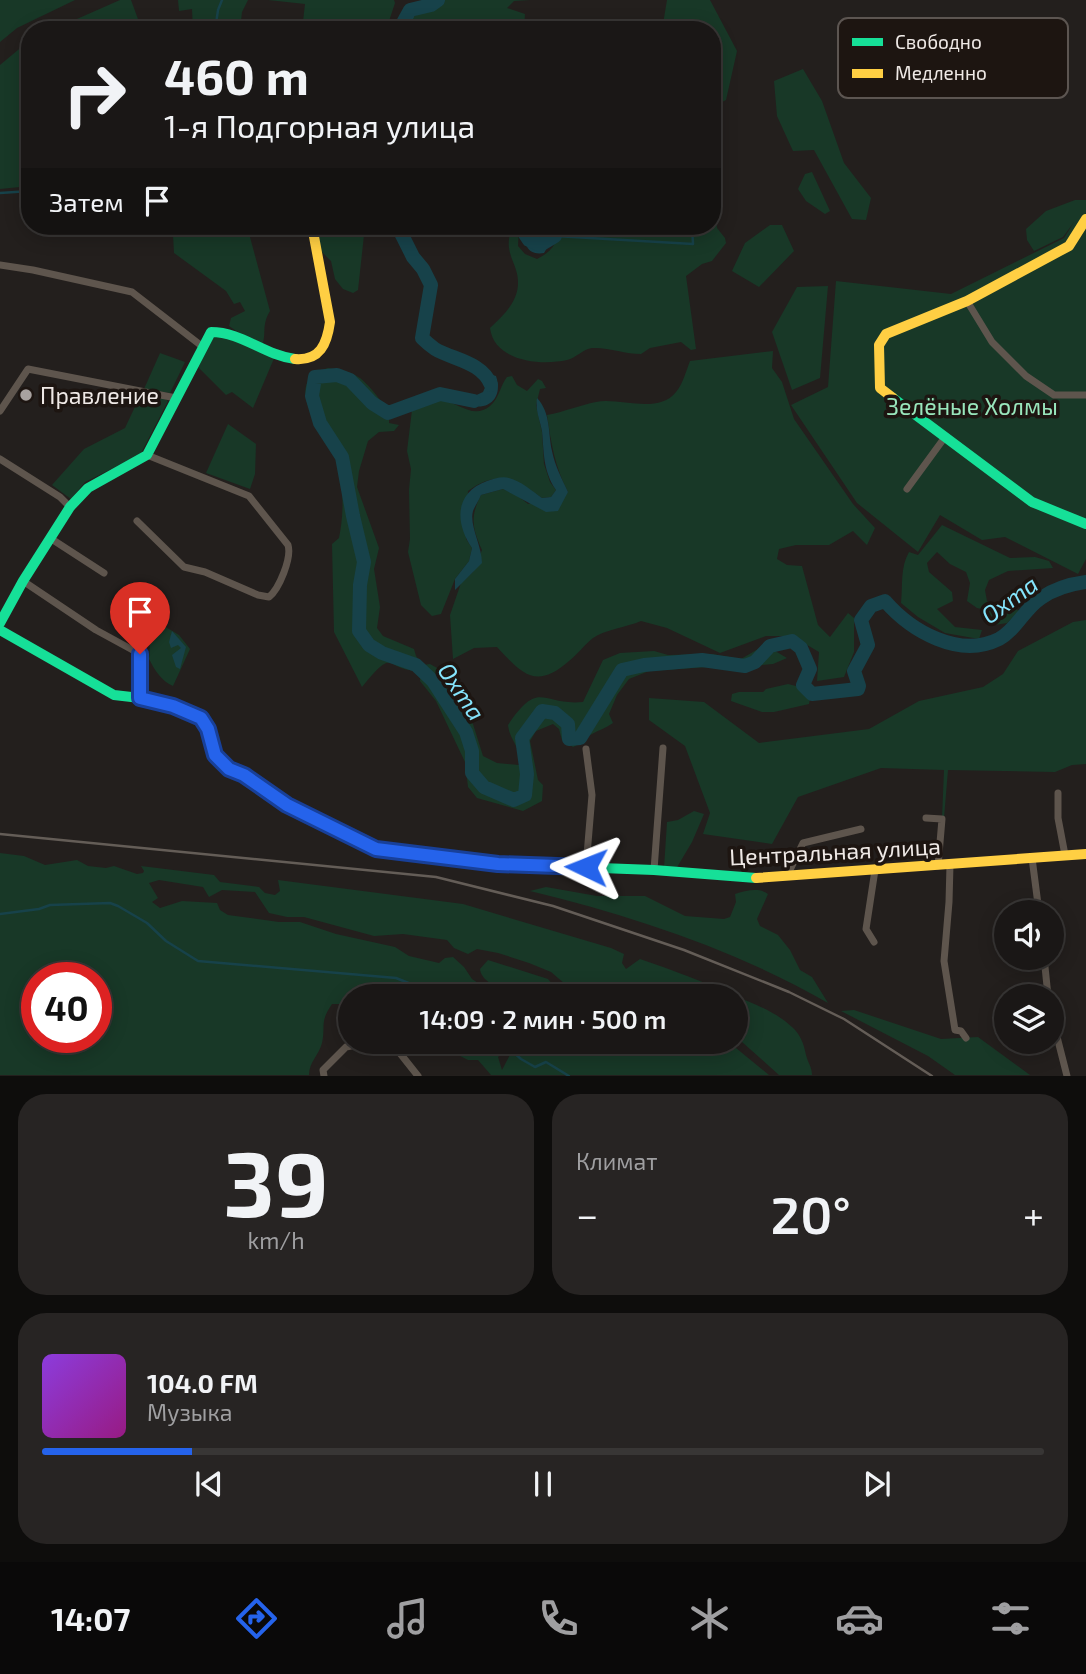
<!DOCTYPE html>
<html lang="ru">
<head>
<meta charset="utf-8">
<style>
  body { margin:0; font-family:"Exo 2",sans-serif; background:#272423; color:#f1f3f6; height:100vh; display:flex; flex-direction:column; font-size:26px; white-space:nowrap }
  * { box-sizing:border-box; margin:0 }
  p { font-size:23px; color:#9f9fa1 }
  .icon { flex:none; width:38px; height:38px; fill:none; stroke:currentColor; stroke-width:2; stroke-linecap:round; stroke-linejoin:round }
  .map { position:relative; height:1076px; overflow:hidden }
  .side { display:flex; flex-direction:column; gap:18px; padding:18px; background:#0e0d0c; flex:1 }
  .side>* { flex:none }
  .guide { position:absolute; left:21px; top:21px; width:700px; height:214px; border-radius:28px; box-shadow:0 4px 18px #0003,0 0 0 2px #383635; background:#1a1716; color:#f1f3f6; overflow:hidden }
  .fabs { position:absolute; left:994px; top:900px; display:grid; gap:14px }
  .fabs a { display:grid; place-items:center; width:70px; height:70px; border-radius:50%; background:#1a1716; box-shadow:0 4px 18px #0003,0 0 0 2px #383635; font-size:35px }
  .speed { position:absolute; left:21px; top:962px; display:flex; gap:14px; font-size:35px; font-weight:700; text-align:center }
  .speed>* { display:grid; place-content:center; width:91px; height:91px; border-radius:50%; background:#1a1716; box-shadow:0 4px 18px #0003,0 0 0 2px #383635; line-height:1 }
  .speed .limit { border:10px solid #d22; background:#fff; color:#111 }
  .pin { position:absolute; display:grid; place-items:center; width:60px; height:60px; color:#fff; margin:-72px -30px; border-radius:50% 50% 50% 0; rotate:-45deg; box-shadow:0 0 7px #0007 }
  .pin .icon { rotate:45deg }
  .me { position:absolute; width:77px; margin:-38px; rotate:272deg; stroke-linejoin:round; filter:drop-shadow(0 0 5px #0008) }
  .turn { display:flex; align-items:center; gap:24px; height:147px; padding:0 28px; font-size:32px }
  .turn .icon { width:91px; height:91px; stroke-width:2.5 }
  .turn b { display:block; font-size:49px; line-height:60px }
  .then { display:flex; align-items:center; height:66px; padding:0 28px; background:#0003; gap:14px; font-size:26px }
  .big { font-size:52px; font-weight:600; line-height:1.1 }
  .side .card { flex:1; display:flex; flex-direction:column; justify-content:center; gap:10px; min-width:0; padding:0 24px; border-radius:28px; background:#272423 }
  .side .dial { align-items:center; gap:0 }
  .dial b { font-size:91px; line-height:1 }
  .song { display:flex; align-items:center; gap:21px }
  .cover { width:84px; height:84px; border-radius:10px; background:linear-gradient(135deg,hsl(270 70% 55%),hsl(310 70% 35%)) }
  .played { height:7px; border-radius:4px; background:linear-gradient(90deg,#2563eb 15%,#383635 15%) }
  .keys { display:flex; justify-content:space-around; direction:ltr }
  .heat { display:flex; justify-content:space-between; align-items:center; font-size:38px; direction:ltr }
  .side .tiles { flex:1; display:grid; gap:18px; grid-template-columns:1fr 1fr }
  .card:last-child { grid-column:span 2 }
  .trip { position:absolute; left:338px; top:984px; width:410px; height:70px; border-radius:35px; background:#1a1716; box-shadow:0 4px 18px #0003,0 0 0 2px #383635; font-weight:600; line-height:70px; text-align:center }
  .dock { display:flex; height:112px; justify-content:space-around; align-items:center; background:#0a0909; color:#9f9fa1 }
  .dock .icon { width:49px; height:49px }
  .dock .on { color:#2563eb }
  .dock b { font-size:32px; color:#f1f3f6 }
  .map>svg:first-child { display:block }
  .green { fill:#183827; fill-rule:evenodd }
  .water { fill:#17424a }
  .lines { fill:none; stroke-linecap:round; stroke-linejoin:round }
  .stream { stroke:#17424a; stroke-width:2.5 }
  .river { stroke:#17424a; stroke-width:14 }
  .street { stroke:#5e554d; stroke-width:7 }
  .fast { stroke:#16e098; stroke-width:10 }
  .slow { stroke:#ffcf43; stroke-width:10 }
  .rail { stroke:#645d57; stroke-width:2.5 }
  .route-casing { stroke:#184099; stroke-width:18 }
  .route { stroke:#2563eb; stroke-width:12 }
  .poi-dot { fill:#a8a2a0; stroke:#1d1511; stroke-width:2.5 }
  .labels { text-anchor:middle; dominant-baseline:central; stroke-width:7; stroke-linejoin:round; paint-order:stroke }
  .poi-label { font-size:23px; fill:#efe9e6; stroke:#1d1511; text-anchor:start }
  .park-label { font-size:23px; fill:#99e6bc; stroke:#1d1511 }
  .street-label { font-size:23px; fill:#efe9e6; stroke:#1d1511 }
  .water-label { font-size:24px; font-style:italic; fill:#85e4fc; stroke:#1d1511 }
  .key { fill:#1d1511; stroke:#5c5551; stroke-width:2 }
  .key-label { font-size:19px; fill:#efe9e6 }
</style>
</head>
<body>
<div class="map">
<svg width="1086" height="1076" viewBox="0 0 1086 1076">
  <rect width="100%" height="100%" fill="#231f1d"/>
  <!-- green -->
  <g class="green">
    <path d="M0,0H75L17,28L0,42Z"/>
    <path d="M120,0H131L142,30H52Z"/>
    <path d="M178,0H221L217,10L214,30H193L192,9L179,11Z"/>
    <path d="M223,0H248L242,12L240,30H216L218,10Z"/>
    <path d="M268,0H394L395,3L386,30H302L305,4Z"/>
    <path d="M445,0H530L514,1L507,8L525,14L524,30H472L454,22L444,21L429,24L421,30H404C414,6 433,15 445,0Z"/>
    <path d="M667,0H710L737,51L726,100L712,107V30H662Z"/>
    <path d="M30,40V186L0,189V65Z"/>
    <path d="M803,69L822,101L844,163L871,198L866,220L852,219L814,150L793,151L777,116L774,81Z"/>
    <path d="M812,172L830,211L825,214L806,201L798,189L805,174Z"/>
    <path d="M712,199L716,211L717,228L725,238L726,243L712,261L702,264L686,276L696,349L691,350L681,342L650,348L641,354C625,354 608,347 592,348C583,349 576,358 567,360C540,366 494,361 490,328C507,312 524,296 516,270C514,263 510,256 509,248C508,241 510,233 511,226H519L518,246L525,254L537,259C552,252 558,242 560,226H712Z"/>
    <path d="M1075,200H1086V559L1078,574L1005,537L982,540L940,515L918,552L857,503L791,405L828,387L836,281L951,294L1064,238L1074,222L1063,237L1034,251L1027,240L1026,229L1046,211Z"/>
    <path d="M770,225H782L794,251L759,287L732,271L745,243Z"/>
    <path d="M170,226H247L270,311C261,326 267,333 262,346H258L229,326L231,318L245,311L240,302L234,304L226,291L174,253L173,235L168,232Z"/>
    <path d="M315,226H365L358,290L353,293L343,289L335,279L331,261L320,250Z"/>
    <path d="M828,286L820,378L792,390L772,332L797,287Z"/>
    <path d="M211,335L239,338L275,356L253,408L232,392L226,395L195,364Z"/>
    <path d="M773,351L772,368L782,382L794,419L853,504L875,528L867,545L853,531L829,545H796L779,549L777,559L787,565L802,566L818,625L830,637L848,613L854,618V652L844,677L817,681L819,652L792,636H766L720,653L667,628L641,621C627,627 604,630 593,638C585,644 578,654 569,661C536,690 522,674 497,647L474,648L453,659L450,615L461,583L473,572L482,550C472,527 470,517 481,495L503,489L518,496L528,504L568,492C555,467 551,443 547,415C564,412 580,405 596,402C619,397 658,415 676,392C683,384 686,371 690,361Z"/>
    <path d="M160,353L185,362L170,393L144,389Z"/>
    <path d="M328,368C339,370 350,371 360,378C370,386 391,410 389,423L399,425L394,431L379,432L368,441L359,471L357,487L379,548L374,569L380,607L377,628L383,636L414,649L416,656L423,665L430,664L446,673L457,689L473,724L483,756L497,763L519,765C521,745 510,742 508,725C540,678 541,706 583,702L603,660L620,653L654,651L668,655L712,654L741,659L765,645L787,658L773,664L762,665L745,671L708,667L649,671L629,679L617,695L609,714L613,723C606,728 599,730 592,734C584,738 581,744 573,747L562,740L559,729L553,724L536,731L530,741L538,780L543,785L542,801L523,811L477,798L468,787L465,762L436,701L420,681L421,671C383,671 397,644 362,687L334,632L332,544L339,538C344,513 344,488 337,463C329,436 276,383 328,368Z"/>
    <path d="M512,376L517,385L527,391L538,379L542,381L546,388L540,389L536,405L542,432L544,464L550,482L556,490L551,497L542,498C515,479 498,469 468,491L466,539L472,548L469,561L455,579L441,614L432,616L421,605L408,552L410,539L409,490L411,469L407,451L412,410C448,381 466,426 490,406C499,399 500,386 507,377Z"/>
    <path d="M141,394L166,399L168,401L140,455L85,482L71,499L52,485L84,449L125,428Z"/>
    <path d="M228,424L256,444L255,474L250,489L206,473Z"/>
    <path d="M942,525L1010,558L1035,557L1049,561L1053,568L1008,571L989,580L985,590L987,601L1002,607L1014,605L1019,612L1007,623L995,625L986,610L977,608L967,601L970,583L966,572L950,564L937,552L927,563L929,572L952,592L953,601L937,609L955,627L982,630L979,639L945,633L918,617L901,603C903,584 900,568 909,552L918,555Z"/>
    <path d="M1086,620V764L1072,765L1055,772L948,770L944,818H942L944,770L881,768L798,797L772,844L703,834L710,813L685,746L649,720V698L704,702L759,743L869,729L919,701L983,687L1003,674L1018,651L1073,622Z"/>
    <path d="M159,623L179,635L190,649L173,686C162,682 154,669 149,659C151,649 148,631 151,625Z"/>
    <path d="M788,684L800,687L810,698L809,704L774,712H762L731,701L732,694L739,692H763L766,689Z"/>
    <path d="M694,811L704,814L692,842L676,869L664,868L667,822L678,820Z"/>
    <path d="M0,853L24,856L45,865L77,860L88,866L106,868L114,866L137,874L143,873L144,871L141,866L214,875L220,882L259,887L265,893L275,895L280,891L278,880L463,904L611,948L624,954L622,963L626,969L640,959C673,970 704,982 736,996C756,1005 776,1012 792,1027C801,1035 804,1045 806,1055C808,1063 812,1067 812,1075H779L742,1042L735,1039V996H571L565,984L551,972L529,963L498,953L477,949L468,954L454,948L447,940L403,934L374,936L304,917H287L269,913L255,892L222,890L209,897L203,887L159,880L149,883L158,898L152,902L160,908L182,901L217,903L220,910L228,915L279,922H300L336,934L395,947L409,956L439,963L445,958L453,957L464,967L472,979L498,996H350V1004H332C319,1023 326,1026 322,1043C319,1055 309,1062 309,1075H0ZM37,978H96V1038H37Z"/>
    <path d="M546,887L597,896H645L685,916L724,919L730,917L736,902L735,894C745,891 759,887 768,894L757,919L760,926L778,935L790,950L800,970L812,977L828,1003C736,950 633,916 530,891Z"/>
    <path d="M488,960L548,979L554,986L551,996C533,996 482,991 480,969Z"/>
    <path d="M854,1010L941,1039L978,1037L1030,1075H955L928,1056L841,1011Z"/>
    <path d="M431,1041H511L505,1053L503,1052L498,1057L502,1070L514,1047L522,1041H722L736,1048L769,1075H491L478,1060H468Z"/>
  </g>
  <!-- water -->
  <g class="water">
    <path d="M526,226L531,233L544,238L557,231L544,253C525,256 523,241 526,226Z"/>
    <path d="M479,371L496,376C506,405 476,417 456,396L470,398L483,392L487,383Z"/>
    <path d="M537,398C551,413 548,433 552,451C555,466 562,479 568,492L558,511L546,512L503,489L481,495C479,500 475,506 473,511C469,525 482,546 482,563L455,590V579L469,561L472,548C455,523 454,493 487,481C493,479 502,476 509,478C521,481 532,491 542,498L551,497L556,490C543,471 544,453 542,431C540,420 535,410 537,398Z"/>
    <path d="M172,631L186,647L180,669L176,667L172,655L181,648L178,645L171,648L169,642Z"/>
  </g>
  <g class="lines">
    <!-- stream -->
    <g class="stream">
      <path d="M215,30L218,10L222,0"/>
      <path d="M0,193L30,191"/>
      <path d="M555,236L693,244L692,226"/>
      <path d="M0,914L39,909L50,905L110,903L118,906L147,923L166,941L198,961L396,978L441,996"/>
      <path d="M501,1041L521,1059L535,1067L546,1062L569,1076"/>
    </g>
    <!-- river -->
    <g class="river">
      <path d="M399,30L410,10L431,5L438,0"/>
      <path d="M401,226L399,229L413,257L423,269L431,285L422,338C426,342 431,346 435,349C454,360 482,362 491,385"/>
      <path d="M526,226L525,234L529,240L540,245L555,236L557,226"/>
      <path d="M474,401L440,394L388,413L372,403L350,380L337,375L315,377L312,396L320,423L342,457L353,516L364,562L360,585L359,631L369,645L382,653L416,665L433,681L466,732L472,751V773L484,787L514,800L525,795L527,774L522,738L542,711L555,713L568,724L569,739L580,738L622,670L644,665L702,660L745,666L755,662L770,646L792,641L801,648L810,669L803,685L812,694L858,689L859,686L854,671L868,645L861,620L871,606L885,601C911,631 959,659 999,639C1016,630 1025,608 1041,598C1054,589 1071,584 1086,582"/>
    </g>
    <!-- street -->
    <g class="street">
      <path d="M298,30V28"/>
      <path d="M0,265L33,270L132,292L203,347"/>
      <path d="M967,301L992,342L1026,376L1054,395H1086"/>
      <path d="M0,411L28,369L176,398"/>
      <path d="M0,459L60,497L70,507"/>
      <path d="M907,489L945,437"/>
      <path d="M137,521L184,567L205,572L258,595L269,597C279,589 292,558 288,545L249,496L147,455"/>
      <path d="M50,538L104,573"/>
      <path d="M23,581L96,630L140,654V698"/>
      <path d="M586,749L592,795L586,867"/>
      <path d="M1058,793V818L1065,855"/>
      <path d="M926,818L942,819L938,866"/>
      <path d="M1032,858L1039,912"/>
      <path d="M950,865L949,902L944,961L955,1030L961,1031L966,1038"/>
      <path d="M654,870L663,748"/>
      <path d="M788,874L803,843L861,829"/>
      <path d="M874,942L866,929L875,870"/>
      <path d="M1044,957L1048,996"/>
      <path d="M1052,1017L1067,1076"/>
      <path d="M384,1041L395,1047L418,1076"/>
      <path d="M324,1076L323,1070L346,1047L375,1041"/>
    </g>
    <!-- fast -->
    <g class="fast">
      <path d="M893,398L1032,502L1086,524"/>
      <path d="M0,623L23,581L70,507L88,488L147,455L211,332C242,332 264,355 295,359"/>
      <path d="M0,630L114,695L140,698L173,706L201,718L208,729L215,755L229,769L244,775L287,805L376,849L498,864L654,870L756,878"/>
    </g>
    <!-- slow -->
    <g class="slow">
      <path d="M295,359C320,361 327,344 330,322L312,226"/>
      <path d="M893,398L880,388L879,345L886,334L967,301L1069,246L1086,219"/>
      <path d="M756,878L1086,854"/>
    </g>
    <!-- rail -->
    <path class="rail" d="M0,834L436,877L553,906L684,950L789,992L844,1019L932,1076"/>
  </g>
  <g class="lines">
    <defs>
      <path id="route" d="M140,654V698L173,706L201,718L208,729L215,755L229,769L244,775L287,805L376,849L498,864L586,867"/>
    </defs>
    <!-- route casing -->
    <use href="#route" class="route-casing"/>
    <!-- route -->
    <use href="#route" class="route"/>
  </g>
  <!-- markers -->
  <circle class="poi-dot" cx="26" cy="395" r="7"/>
  <g class="labels">
    <!-- poi labels -->
    <g class="poi-label">
      <text x="40" y="395">Правление</text>
    </g>
    <!-- park labels -->
    <g class="park-label">
      <text x="972" y="406">Зелёные Холмы</text>
    </g>
    <!-- street labels -->
    <g class="street-label">
      <text transform="translate(835 851) rotate(-3)">Центральная улица</text>
    </g>
    <!-- water labels -->
    <g class="water-label">
      <text transform="translate(1009 599) rotate(-36)">Охта</text>
      <text transform="translate(462 691) rotate(56)">Охта</text>
    </g>
  </g>
  <!-- legend -->
  <rect x="838" y="18" width="230" height="80" rx="10" class="key"/>
  <rect x="852" y="38" width="31" height="8" fill="#16e098"/>
  <rect x="852" y="69" width="31" height="9" fill="#ffcf43"/>
  <g class="key-label">
    <text x="895" y="49">Свободно</text>
    <text x="895" y="80">Медленно</text>
  </g>
</svg>
<div class="fabs">
<a><svg class="icon" aria-label="sound" viewBox="0 0 24 24"><path d="M4 9h4l5-4v14l-5-4H4zM17 9q2 3 0 6"/></svg></a>
<a><svg class="icon" aria-label="layers" viewBox="0 0 24 24"><path d="M12 4l9 5-9 5-9-5zM3 14l9 5 9-5"/></svg></a>
</div>
<div class="speed"><div class="limit">40</div></div>
<div class="pin" style="left:140px;top:654px;background:#d93025"><svg class="icon" aria-label="arrive" viewBox="0 0 24 24"><path d="M6 21V4h12l-3 4 3 4H6"/></svg></div>
<svg class="me" style="left:586px;top:867px" viewBox="-20 -20 40 40"><path d="M0-17L14 15 0 8-14 15z" fill="#2563eb" stroke="#fff" stroke-width="4"/></svg>
<div class="trip">14:09 · 2 мин · 500 m</div>
<div class="guide">
<div class="turn"><svg class="icon" aria-label="right" viewBox="0 0 24 24"><path d="M7 20v-9h11M14 6l5 5-5 5"/></svg><div><b>460 m</b>1-я Подгорная улица</div></div>
<div class="then">Затем<svg class="icon" aria-label="arrive" viewBox="0 0 24 24"><path d="M6 21V4h12l-3 4 3 4H6"/></svg></div>
</div>
</div>
<section class="side">
<div class="tiles">
<div class="card dial"><b>39</b><p>km/h</p></div>
<div class="card"><p>Климат</p>
<div class="heat"><a>−</a><b class="big">20°</b><a>+</a></div>
</div>
<div class="card">
<div class="song"><i class="cover"></i><div><b>104.0 FM</b><p>Музыка</p></div></div>
<div class="played"></div>
<div class="keys"><svg class="icon" aria-label="previous" viewBox="0 0 24 24"><path d="M18 5L8 12l10 7zM5 5v14"/></svg><svg class="icon" aria-label="pause" viewBox="0 0 24 24"><path d="M8 5v14M16 5v14"/></svg><svg class="icon" aria-label="next" viewBox="0 0 24 24"><path d="M6 5l10 7-10 7zM19 5v14"/></svg></div>
</div>
</div>
</section>
<nav class="dock">
<b>14:07</b>
<svg class="icon on" aria-label="directions" viewBox="0 0 24 24"><path d="M12 3l9 9-9 9-9-9zM9 14v-3h6M13 9l2 2-2 2"/></svg>
<svg class="icon" aria-label="music" viewBox="0 0 24 24"><path d="M9 18V5l10-2v13"/><circle cx="6" cy="18" r="3"/><circle cx="16" cy="16" r="3"/></svg>
<svg class="icon" aria-label="phone" viewBox="0 0 24 24"><path d="M5 4h4l2 5-3 2q2 4 5 5l2-3 5 2v4C11 20 4 13 5 4z"/></svg>
<svg class="icon" aria-label="climate" viewBox="0 0 24 24"><path d="M12 3v18M4 7l16 10M4 17L20 7"/></svg>
<svg class="icon" aria-label="car" viewBox="0 0 24 24"><path d="M5 17H2v-5l4-1 3-4h7l3 4 3 1v5h-3M9 17h6M6 11h13"/><circle cx="7" cy="17" r="2"/><circle cx="17" cy="17" r="2"/></svg>
<svg class="icon" aria-label="filters" viewBox="0 0 24 24"><path d="M4 7h16M4 17h16"/><circle cx="9" cy="7" r="2"/><circle cx="15" cy="17" r="2"/></svg>
</nav>
</body>
</html>
